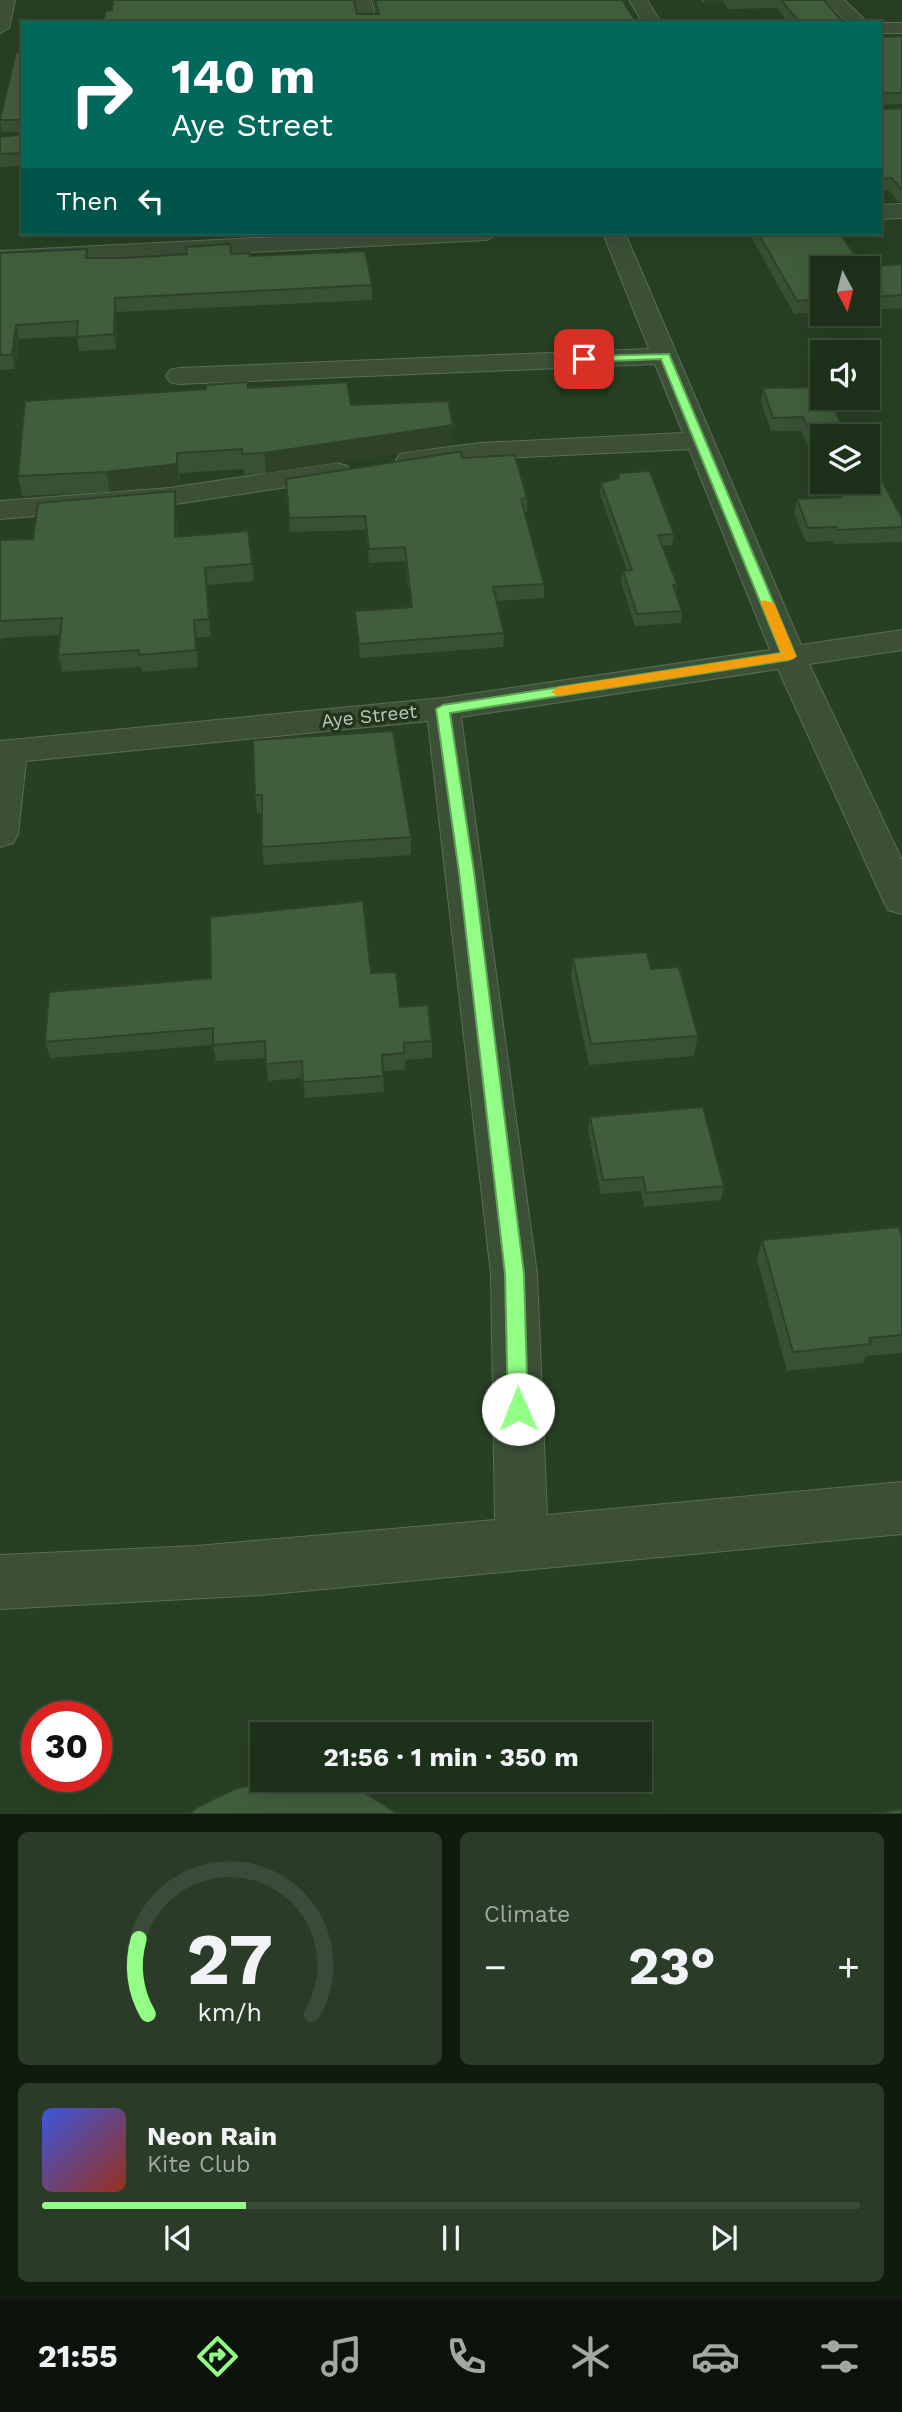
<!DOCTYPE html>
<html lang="en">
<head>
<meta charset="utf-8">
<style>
  body { margin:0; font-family:"Work Sans",sans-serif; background:#2a3c27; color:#f1f3f6; height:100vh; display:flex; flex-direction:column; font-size:26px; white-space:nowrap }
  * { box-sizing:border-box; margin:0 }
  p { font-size:23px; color:#a0a9a2 }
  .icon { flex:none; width:38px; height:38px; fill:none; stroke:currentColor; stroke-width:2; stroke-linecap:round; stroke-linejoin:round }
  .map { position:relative; height:1814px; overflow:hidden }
  .side { display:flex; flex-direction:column; gap:18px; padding:18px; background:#101a0e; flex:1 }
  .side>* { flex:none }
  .guide { position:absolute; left:21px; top:21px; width:861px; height:214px; border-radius:0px; box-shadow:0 7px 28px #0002,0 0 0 2px #3b4b39; background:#00695c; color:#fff; overflow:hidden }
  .needle { width:46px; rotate:173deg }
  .controls { position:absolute; left:810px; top:256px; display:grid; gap:14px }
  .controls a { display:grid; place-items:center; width:70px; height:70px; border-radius:0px; background:#1d301a; box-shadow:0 7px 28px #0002,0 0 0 2px #3b4b39; font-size:35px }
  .speed { position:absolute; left:21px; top:1701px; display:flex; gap:14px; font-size:35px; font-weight:700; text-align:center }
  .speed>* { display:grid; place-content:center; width:91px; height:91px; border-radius:50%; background:#1d301a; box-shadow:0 7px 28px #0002,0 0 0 2px #3b4b39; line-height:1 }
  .speed .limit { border:10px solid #d22; background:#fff; color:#111 }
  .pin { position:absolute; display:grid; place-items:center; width:60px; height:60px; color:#fff; margin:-30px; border-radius:14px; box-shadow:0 4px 10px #0006 }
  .me { position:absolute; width:77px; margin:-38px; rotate:359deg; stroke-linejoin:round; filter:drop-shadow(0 0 5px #0008) }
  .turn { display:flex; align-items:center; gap:24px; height:147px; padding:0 35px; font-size:32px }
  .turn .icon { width:91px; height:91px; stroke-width:2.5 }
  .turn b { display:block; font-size:49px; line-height:60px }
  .then { display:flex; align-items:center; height:66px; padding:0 35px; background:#0003; gap:14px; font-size:26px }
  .big { font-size:52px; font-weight:700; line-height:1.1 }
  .side .widget { flex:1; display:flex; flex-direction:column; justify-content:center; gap:10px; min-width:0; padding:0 24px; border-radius:10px; background:#2a3c27 }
  .side .dial { align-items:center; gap:0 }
  .dial svg { height:182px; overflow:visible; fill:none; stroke:#3b4b39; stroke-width:7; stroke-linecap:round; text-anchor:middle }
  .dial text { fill:#f1f3f6; stroke:none }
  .song { display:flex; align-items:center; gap:21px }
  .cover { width:84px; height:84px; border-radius:10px; background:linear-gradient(135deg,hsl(230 70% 55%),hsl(10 70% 35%)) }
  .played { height:7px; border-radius:4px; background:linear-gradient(90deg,#92fe85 25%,#3b4b39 25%) }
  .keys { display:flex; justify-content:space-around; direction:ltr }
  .heat { display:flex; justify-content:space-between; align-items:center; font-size:38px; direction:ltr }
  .side .tiles { flex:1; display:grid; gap:18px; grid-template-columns:1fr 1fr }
  .widget:last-child { grid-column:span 2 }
  .trip { position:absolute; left:250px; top:1722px; width:402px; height:70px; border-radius:0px; background:#1d301a; box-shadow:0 7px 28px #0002,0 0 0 2px #3b4b39; font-weight:700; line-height:70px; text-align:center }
  .dock { display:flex; height:112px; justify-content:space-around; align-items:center; background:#0c130a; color:#a0a9a2 }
  .dock .icon { width:49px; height:49px }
  .dock .active { color:#92fe85 }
  .dock b { font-size:32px; color:#f1f3f6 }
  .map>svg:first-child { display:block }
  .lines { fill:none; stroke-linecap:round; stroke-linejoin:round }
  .minor-casing { stroke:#596e55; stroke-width:2 }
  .minor { fill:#3b5037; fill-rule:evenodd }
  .wall { fill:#385134 }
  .shaded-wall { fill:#2e422a }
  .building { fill:#415e3c; stroke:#2e422a; stroke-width:2 }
  .route { fill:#92fe85; stroke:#5fa556; stroke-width:2 }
  .slow { fill:#f59e0b }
  .labels { text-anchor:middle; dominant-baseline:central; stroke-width:7; stroke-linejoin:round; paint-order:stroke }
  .street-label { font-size:19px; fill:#b6cbb4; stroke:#20351c }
</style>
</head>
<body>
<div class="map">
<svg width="902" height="1814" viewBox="0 0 902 1814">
  <rect width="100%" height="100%" fill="#274023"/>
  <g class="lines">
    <defs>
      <g id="minor">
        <path d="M0,0H15L9,28L0,33Z"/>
        <path d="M353,0H371L377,23H359Z"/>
        <path d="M629,0H647L661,23H643Z"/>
        <path d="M825,0H844L868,23H848Z"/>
        <path d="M879,23H902V33H880Z"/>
        <path d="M902,204V218L880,219V205Z"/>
        <path d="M357,233H498L487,240L0,265V251Z"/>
        <path d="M603,233H625L801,645L902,630V650L809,664L902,860V914L888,910L883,900L778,669L461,717L537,1274L547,1515L902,1482V1534L261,1595L0,1609V1555L196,1546L495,1520L491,1274L428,721L26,761L18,834L13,843L0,847V741L443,698L770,650L689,449L481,459L410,468L400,466L396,460L400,454L410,452L481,443L683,433L655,364L179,384L170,382L166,376L170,370L179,368L649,349Z"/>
        <path d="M337,463L347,466L351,472L347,478L169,505L0,519V501L169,488Z"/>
      </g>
    </defs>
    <!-- minor casing -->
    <use href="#minor" class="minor-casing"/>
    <!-- minor -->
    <use href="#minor" class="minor"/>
  </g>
  <!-- wall -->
  <g class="wall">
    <path d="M373,0H622L637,23L357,14H376Z"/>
    <path d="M700,0H824L844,23H789L777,8L728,9L724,3L704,4Z"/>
    <path d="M902,36V104L880,105V109L902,108V202H898L890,191H880V37Z"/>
    <path d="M23,52V132H2L0,120Z"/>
    <path d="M23,134V166L0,167V137Z"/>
    <path d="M749,233H840L863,267L902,264V310L901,308L868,310V268H822V312L794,314Z"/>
    <path d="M0,253L88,258L231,254L250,256L372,285V300L117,312L116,349L79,351L77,336L19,339L15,369L0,370Z"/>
    <path d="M248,388L351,405L453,445L266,473L244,474V469L180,473V484L110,492L22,496L18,476Z"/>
    <path d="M763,388L846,436H822V477L801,431H771L761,402Z"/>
    <path d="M462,458L527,498V512H525L544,584V598L496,601L504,633L503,647L360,658L355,611L411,608L405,561L369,563L366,530L290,532L286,479Z"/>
    <path d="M618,473L674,534L672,545L662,546L677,584L676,593L682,611L681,623L635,626L621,582L623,571L627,570L600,494L601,483L617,479Z"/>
    <path d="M824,481H868L902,518V542L834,544L833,541L806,542L794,513L797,499L832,497Z"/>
    <path d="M175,491L177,508V537L248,531L254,581L207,585L211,636L197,638L198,667L142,672L141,667L62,672L58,655L61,635L1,638L0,645V540L33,539Z"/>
    <path d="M393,731L411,837V855L264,865L262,847V813H257L255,795Z"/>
    <path d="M573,958L651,969L698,1036L694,1056L589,1065L571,978Z"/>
    <path d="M371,973L400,1007L432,1041V1058L405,1060V1070L383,1071L384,1092L305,1098L303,1078L268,1081L266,1058L216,1061L213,1045L50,1058L45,1042Z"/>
    <path d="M590,1117L724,1186L721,1200L644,1207L641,1191L601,1194L588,1131Z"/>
    <path d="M902,1237V1353L866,1356L863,1363L787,1371L757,1259L762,1240Z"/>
  </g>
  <!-- shaded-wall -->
  <g class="shaded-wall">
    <path d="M704,0H724V3L704,4Z"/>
    <path d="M115,298L117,312L116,349L114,334Z"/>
    <path d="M16,325L19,339L15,369L12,355Z"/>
    <path d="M453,425V445L266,473L264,453Z"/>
    <path d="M177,453L180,484L110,492L106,472Z"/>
    <path d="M175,491L177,508L178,554L175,537Z"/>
    <path d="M205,568L207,585L211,636L209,619Z"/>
    <path d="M194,620L197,638L198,667L196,650Z"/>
  </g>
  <!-- building -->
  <g class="building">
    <path d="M113,0H354L357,14H379L375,0H622L637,23H104L105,11L112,10Z"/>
    <path d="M781,0H824L844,23H800Z"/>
    <path d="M902,36V93H880V37Z"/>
    <path d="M16,52H23V122V120H0Z"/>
    <path d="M880,97V109L902,108V189H901L892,178L880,179Z"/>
    <path d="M23,134V153L0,154V137Z"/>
    <path d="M758,233H840L863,267L902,264V295L868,297V268H822V299L797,301Z"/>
    <path d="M230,244L231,254L250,253V256L365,251L372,285L115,298L114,334L77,337L78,321L16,325L12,355H0V253L87,249L86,258H124L187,254L186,247Z"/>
    <path d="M248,382V388L347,382L351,405L448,401L453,425L264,453L242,454V449L177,453V464L106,472L18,476L25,401L206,389V385Z"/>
    <path d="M822,387V397H830L846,436H822V458L803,417L773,418L763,388Z"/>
    <path d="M457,452H461L462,458L515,455L527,498L521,499L544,584L493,587L504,633L359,644L355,611L412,607L405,547L369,549L365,516L289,518L286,479Z"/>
    <path d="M868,454L902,518V527L837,530L836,527L808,528L797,499L841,497L834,481H868Z"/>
    <path d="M650,471L674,534L658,535L677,584L673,585L682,611L637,614L623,571L632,570L601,483L619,478L618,473Z"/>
    <path d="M175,491V537L248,531L252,564L205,568L209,619L194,620L196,650L139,655V650L58,655L62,618L0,621V540L33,539L38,503Z"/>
    <path d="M393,731L411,837L262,847V795H255L253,740Z"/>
    <path d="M363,901L371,973L396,972L400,1007L428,1005L432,1041L404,1043V1053L382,1055L383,1076L303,1082L302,1061L266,1064L265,1041L213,1045V1028L45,1042L49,992L211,978L210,917Z"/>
    <path d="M647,952L651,969L679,967L698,1036L591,1044L573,958Z"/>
    <path d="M703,1107L724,1186L646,1193L643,1177L603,1180L590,1117Z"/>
    <path d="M899,1227L902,1237V1335L869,1338L871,1344L793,1352L762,1240Z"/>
    <path d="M277,1780H321L360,1790L399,1814H189L197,1807L237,1788Z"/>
    <path d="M902,1809V1814H872Z"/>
  </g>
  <!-- route -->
  <path class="route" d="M669,354L796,656L789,660L450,713L474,872L524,1274L528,1409L525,1416L518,1419L511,1416L508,1409L505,1274L459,872L436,709L443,705L781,653L661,359L584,362L578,359L584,356Z"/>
  <!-- slow -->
  <path class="slow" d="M763,600L774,603L796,656L794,659L558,696L551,692L558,687L781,653L761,603Z"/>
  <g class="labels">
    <!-- street labels -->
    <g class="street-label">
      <text transform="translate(369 716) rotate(-6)">Aye Street</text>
    </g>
  </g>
</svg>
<div class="controls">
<a><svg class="needle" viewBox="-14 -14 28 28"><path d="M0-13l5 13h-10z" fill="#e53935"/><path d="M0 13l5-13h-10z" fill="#a0a9a2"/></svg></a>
<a><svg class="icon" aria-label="sound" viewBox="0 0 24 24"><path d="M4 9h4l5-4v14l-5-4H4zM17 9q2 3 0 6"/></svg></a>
<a><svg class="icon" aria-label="layers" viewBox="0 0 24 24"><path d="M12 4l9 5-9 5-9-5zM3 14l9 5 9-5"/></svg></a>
</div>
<div class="speed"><div class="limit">30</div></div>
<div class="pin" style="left:584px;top:359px;background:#d93025"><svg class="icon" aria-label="arrive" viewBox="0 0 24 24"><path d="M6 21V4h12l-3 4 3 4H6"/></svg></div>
<svg class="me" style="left:518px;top:1409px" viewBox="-20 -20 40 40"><circle r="19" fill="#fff"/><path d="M0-13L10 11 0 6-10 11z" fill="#92fe85"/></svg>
<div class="trip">21:56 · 1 min · 350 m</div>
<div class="guide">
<div class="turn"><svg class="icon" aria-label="right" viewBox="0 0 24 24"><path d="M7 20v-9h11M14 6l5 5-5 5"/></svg><div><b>140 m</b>Aye Street</div></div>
<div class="then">Then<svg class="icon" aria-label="left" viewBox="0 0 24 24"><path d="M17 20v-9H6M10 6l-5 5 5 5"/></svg></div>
</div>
</div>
<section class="side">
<div class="tiles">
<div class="widget dial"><svg viewBox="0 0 100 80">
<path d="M14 69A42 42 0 1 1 86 69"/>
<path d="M14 69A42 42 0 0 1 10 36" stroke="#92fe85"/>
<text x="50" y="56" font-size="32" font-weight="700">27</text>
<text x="50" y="72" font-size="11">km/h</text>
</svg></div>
<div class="widget"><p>Climate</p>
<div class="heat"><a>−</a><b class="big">23°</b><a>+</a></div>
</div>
<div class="widget">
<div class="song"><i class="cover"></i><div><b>Neon Rain</b><p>Kite Club</p></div></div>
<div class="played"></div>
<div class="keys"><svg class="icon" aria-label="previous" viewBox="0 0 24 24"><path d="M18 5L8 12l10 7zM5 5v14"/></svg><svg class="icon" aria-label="pause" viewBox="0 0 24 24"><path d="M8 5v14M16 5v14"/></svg><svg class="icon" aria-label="next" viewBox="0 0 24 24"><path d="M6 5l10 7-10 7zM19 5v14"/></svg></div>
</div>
</div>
</section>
<nav class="dock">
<b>21:55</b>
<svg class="icon active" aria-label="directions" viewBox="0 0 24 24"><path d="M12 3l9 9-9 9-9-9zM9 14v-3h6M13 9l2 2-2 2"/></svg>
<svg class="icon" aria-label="music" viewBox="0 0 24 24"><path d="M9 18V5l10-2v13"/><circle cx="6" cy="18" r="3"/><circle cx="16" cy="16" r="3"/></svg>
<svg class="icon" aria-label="phone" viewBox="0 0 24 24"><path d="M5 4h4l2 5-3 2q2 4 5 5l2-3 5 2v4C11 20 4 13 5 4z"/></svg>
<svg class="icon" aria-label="climate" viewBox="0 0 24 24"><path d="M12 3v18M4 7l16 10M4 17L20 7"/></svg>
<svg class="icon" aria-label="car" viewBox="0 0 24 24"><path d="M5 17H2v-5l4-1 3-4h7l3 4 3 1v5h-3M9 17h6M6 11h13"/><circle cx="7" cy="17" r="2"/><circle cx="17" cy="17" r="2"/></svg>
<svg class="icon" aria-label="filters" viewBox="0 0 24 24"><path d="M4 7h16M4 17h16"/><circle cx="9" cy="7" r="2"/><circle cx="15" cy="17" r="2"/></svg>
</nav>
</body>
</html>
